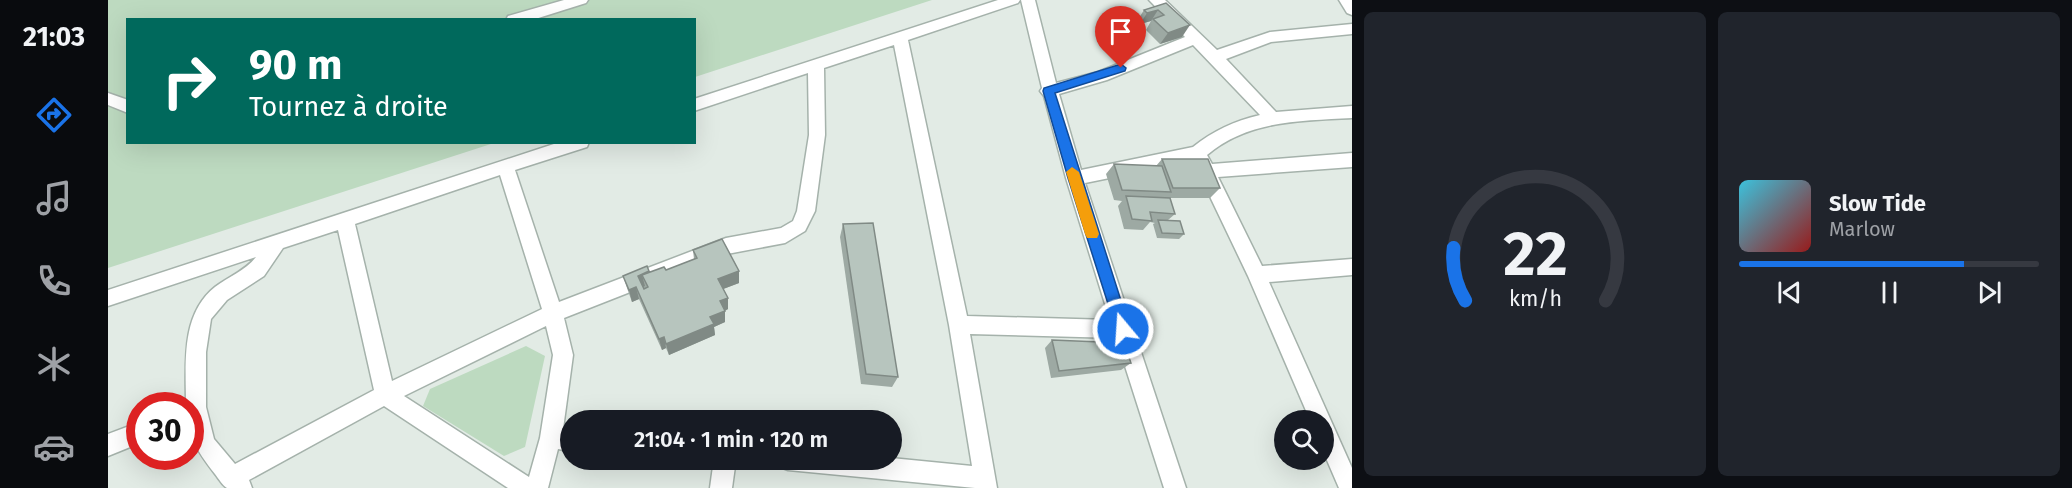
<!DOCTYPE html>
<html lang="fr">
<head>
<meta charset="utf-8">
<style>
  body { margin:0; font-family:"Fira Sans",sans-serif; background:#20242c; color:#f1f3f6; height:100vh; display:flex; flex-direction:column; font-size:22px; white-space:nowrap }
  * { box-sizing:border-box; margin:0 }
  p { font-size:20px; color:#9ea1a6 }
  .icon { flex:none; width:33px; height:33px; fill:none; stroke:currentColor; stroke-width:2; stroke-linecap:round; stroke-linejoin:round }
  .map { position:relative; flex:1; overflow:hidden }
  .details { display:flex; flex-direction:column; gap:12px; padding:12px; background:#0d0f14; width:720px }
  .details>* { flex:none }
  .hud { position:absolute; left:18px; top:18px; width:570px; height:126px; border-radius:0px; box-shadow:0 6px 24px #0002; background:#00695c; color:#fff; overflow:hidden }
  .fabs { position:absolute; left:1166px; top:410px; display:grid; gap:12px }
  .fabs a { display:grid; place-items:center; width:60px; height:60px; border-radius:50%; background:#171b24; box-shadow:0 6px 24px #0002; font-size:30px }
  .speed { position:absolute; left:18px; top:392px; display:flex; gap:12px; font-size:30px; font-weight:700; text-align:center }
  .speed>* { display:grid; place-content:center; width:78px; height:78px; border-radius:50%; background:#171b24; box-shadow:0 6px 24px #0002; line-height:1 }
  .speed .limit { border:9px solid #d22; background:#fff; color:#111 }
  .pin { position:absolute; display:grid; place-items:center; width:51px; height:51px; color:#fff; margin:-62px -26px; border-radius:50% 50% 50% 0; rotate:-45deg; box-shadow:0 0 6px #0007 }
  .pin .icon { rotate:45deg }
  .me { position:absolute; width:66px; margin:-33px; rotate:342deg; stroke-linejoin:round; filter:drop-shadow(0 0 4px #0008) }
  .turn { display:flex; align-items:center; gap:21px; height:126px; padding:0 24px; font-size:27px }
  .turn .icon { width:78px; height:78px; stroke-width:2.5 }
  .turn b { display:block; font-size:42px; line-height:51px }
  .details .tile { flex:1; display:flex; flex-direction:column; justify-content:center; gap:9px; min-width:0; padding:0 21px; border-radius:9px; background:#20242c }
  .details .dial { align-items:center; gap:0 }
  .dial svg { height:156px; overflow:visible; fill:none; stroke:#363941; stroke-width:7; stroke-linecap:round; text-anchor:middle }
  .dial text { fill:#f1f3f6; stroke:none }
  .song { display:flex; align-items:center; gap:18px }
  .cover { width:72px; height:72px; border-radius:9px; background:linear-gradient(135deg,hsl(190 70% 55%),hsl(0 70% 35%)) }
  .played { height:6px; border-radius:3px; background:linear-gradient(90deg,#1a73e8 75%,#363941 75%) }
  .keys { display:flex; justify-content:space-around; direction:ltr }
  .details .tiles { flex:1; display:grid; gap:12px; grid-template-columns:repeat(2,1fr) }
  .trip { position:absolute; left:452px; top:410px; width:342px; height:60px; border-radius:30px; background:#171b24; box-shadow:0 6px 24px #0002; font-weight:600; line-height:60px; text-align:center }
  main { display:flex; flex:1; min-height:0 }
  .tab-bar { display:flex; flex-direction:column; width:108px; justify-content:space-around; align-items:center; background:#090b0e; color:#9ea1a6 }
  .tab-bar .icon { width:42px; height:42px }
  .tab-bar .selected { color:#1a73e8 }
  .tab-bar b { font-size:27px; color:#f1f3f6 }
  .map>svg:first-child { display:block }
  .green { fill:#bddac0 }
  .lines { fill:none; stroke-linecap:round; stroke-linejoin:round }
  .minor-casing { stroke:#a5b2ab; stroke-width:3 }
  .minor { fill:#fff; fill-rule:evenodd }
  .wall { fill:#9da9a3 }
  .shaded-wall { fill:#808a85 }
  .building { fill:#b7c5be; stroke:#808a85; stroke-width:1.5 }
  .route { fill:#1a73e8; stroke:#114b97; stroke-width:1.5 }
  .slow { fill:#f59e0b }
</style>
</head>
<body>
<main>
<nav class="tab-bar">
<b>21:03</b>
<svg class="icon selected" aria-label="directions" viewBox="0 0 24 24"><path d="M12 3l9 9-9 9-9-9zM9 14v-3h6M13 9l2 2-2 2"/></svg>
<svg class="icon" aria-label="music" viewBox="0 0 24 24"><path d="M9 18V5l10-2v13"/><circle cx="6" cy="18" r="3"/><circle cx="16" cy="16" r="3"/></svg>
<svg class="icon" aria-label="phone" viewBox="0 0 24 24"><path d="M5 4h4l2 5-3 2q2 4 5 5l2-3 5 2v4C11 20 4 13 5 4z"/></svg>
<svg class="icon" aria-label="climate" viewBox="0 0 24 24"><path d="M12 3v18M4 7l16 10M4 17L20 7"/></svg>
<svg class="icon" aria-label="car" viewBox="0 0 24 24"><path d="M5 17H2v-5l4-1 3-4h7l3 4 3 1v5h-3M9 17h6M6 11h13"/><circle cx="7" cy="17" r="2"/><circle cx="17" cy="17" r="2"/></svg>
</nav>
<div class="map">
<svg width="1244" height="488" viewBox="0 0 1244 488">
  <rect width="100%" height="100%" fill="#e2ebe5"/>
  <!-- green -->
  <g class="green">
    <path d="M0,0H824L587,77L586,20H20V142L386,143L0,268Z"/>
    <path d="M418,346L437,356L417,447L396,456L315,406L322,389Z"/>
  </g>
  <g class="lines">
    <defs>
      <g id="minor">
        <path d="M456,0H480L478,3L424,20H398L400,16Z"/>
        <path d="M890,0H912L910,3L800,40L859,316L1002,320L958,178L936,96L932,91L934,88L913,0H927L948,83L990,72L1077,37L1041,0H1057L1109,50L1162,32L1244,24V34L1163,42L1118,59L1168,112L1244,106V118C1193,121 1140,120 1099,155L1104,164L1244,153V167L1110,177L1154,266L1244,259V275L1161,282L1244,468V488H1231L1215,451V420H1202L1140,276L1085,161L977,183L1078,488H1056L1008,338L862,334L889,488H867L680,470L672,467L669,459L783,458L864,466L841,325L786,45L716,68L717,135L707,211L697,231L677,243L619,254L456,318L465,355L455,429H462V451L450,449L440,488H400L276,406L141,480L144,488H119C114,485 111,479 107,474C86,447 82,440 82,405H78C78,365 72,315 107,287C120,277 137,271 148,257L0,306V290L452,142H481L479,147L407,170L451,302L618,238L673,228L685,221L689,211L701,135L700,73L586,111V99ZM1085,45L1152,115C1126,121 1105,131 1085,147L973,170L951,94L999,80ZM392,175L434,309L284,381L247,224ZM230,230L266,390L127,464L106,439L98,407V352L103,319L119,300L156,276L175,248ZM438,326L445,355L432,438L421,477L296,396Z"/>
        <path d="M1231,0H1244V15L1239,13Z"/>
        <path d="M0,93L20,100V113L0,105Z"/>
        <path d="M32,422V443L0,456V434Z"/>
        <path d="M606,459H628L624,488H602Z"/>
      </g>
    </defs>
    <!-- minor casing -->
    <use href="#minor" class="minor-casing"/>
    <!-- minor -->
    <use href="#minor" class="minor"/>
  </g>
  <!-- wall -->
  <g class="wall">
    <path d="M1058,3L1074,37L1052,44L1038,30L1043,21L1032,24L1029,21L1036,10Z"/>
    <path d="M1054,159L1112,188L1102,198H1057L1067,214L1060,220L1076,234L1071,239L1049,238L1045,224L1047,223L1042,222L1035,230L1016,229L1010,206L1014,201L1006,200L998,174L1006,164L1048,166Z"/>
    <path d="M735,224L790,377L784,387L753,384L732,237Z"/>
    <path d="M585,250L631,271V283L615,289L620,298V309L617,311V322L606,327L607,335L561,355L558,348L554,350L531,299L524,302L519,288L515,276L558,270L586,259Z"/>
    <path d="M944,340L1023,363L1013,370L943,378L937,348Z"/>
  </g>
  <!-- shaded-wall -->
  <g class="shaded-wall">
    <path d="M1050,10L1043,21L1032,24L1039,13Z"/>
    <path d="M1082,25L1074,37L1052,44L1060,33Z"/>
    <path d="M541,271L543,284L534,275L537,286L533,288L530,276Z"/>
    <path d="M631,271V283L610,291V279Z"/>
    <path d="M528,287L531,299L524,302L521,290Z"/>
    <path d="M620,298V309L612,313V301Z"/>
    <path d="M617,311V322L606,327L607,335L561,355L558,344L602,317Z"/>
    <path d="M556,337L558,348L554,350L551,339Z"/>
  </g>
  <!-- building -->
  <g class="building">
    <path d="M1058,3L1082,25L1060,33L1045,19L1056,15L1050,10L1039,13L1036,10Z"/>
    <path d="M1054,159H1100L1112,188H1065Z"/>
    <path d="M1006,164L1054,166L1063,192L1014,190Z"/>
    <path d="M1018,196L1062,198L1067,214L1042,212L1044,221L1024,219Z"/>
    <path d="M1050,220L1072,221L1076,234L1054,233Z"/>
    <path d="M765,223L790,377L758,374L735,224Z"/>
    <path d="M614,239L631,271L610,279L620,298L612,301L617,311L602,317L606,324L558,344L556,337L551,339L528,287L521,290L515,276L539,266L541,271L530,276L536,289L540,287L534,275L556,267L558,270L589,258L585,250Z"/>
    <path d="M944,340L1016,343L1023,363L951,371Z"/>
  </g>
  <!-- route -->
  <path class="route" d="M1013,64L1018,68L1017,71L947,93L1022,329L1020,333L1015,335L1010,333L1008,329L960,178L935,91L936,88Z"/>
  <!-- slow -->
  <path class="slow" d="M964,167L971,172L991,234L989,238H979L977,234L958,172Z"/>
</svg>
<div class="fabs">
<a><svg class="icon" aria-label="search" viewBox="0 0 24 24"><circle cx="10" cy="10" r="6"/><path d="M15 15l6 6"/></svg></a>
</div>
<div class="speed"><div class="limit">30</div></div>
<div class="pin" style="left:1013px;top:68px;background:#d93025"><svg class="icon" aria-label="arrive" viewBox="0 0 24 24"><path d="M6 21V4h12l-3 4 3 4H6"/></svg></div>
<svg class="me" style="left:1015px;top:329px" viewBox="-20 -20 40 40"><circle r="17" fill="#1a73e8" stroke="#fff" stroke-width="3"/><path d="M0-11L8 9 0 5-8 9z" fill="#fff"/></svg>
<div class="trip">21:04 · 1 min · 120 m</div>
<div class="hud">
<div class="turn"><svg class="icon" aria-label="right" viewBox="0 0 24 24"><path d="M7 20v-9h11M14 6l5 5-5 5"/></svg><div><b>90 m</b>Tournez à droite</div></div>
</div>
</div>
<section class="details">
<div class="tiles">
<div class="tile dial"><svg viewBox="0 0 100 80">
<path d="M14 69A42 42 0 1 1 86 69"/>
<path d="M14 69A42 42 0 0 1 8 42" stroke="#1a73e8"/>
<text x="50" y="56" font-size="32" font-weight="700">22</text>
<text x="50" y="72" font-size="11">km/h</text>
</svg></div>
<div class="tile">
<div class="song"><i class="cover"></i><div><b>Slow Tide</b><p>Marlow</p></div></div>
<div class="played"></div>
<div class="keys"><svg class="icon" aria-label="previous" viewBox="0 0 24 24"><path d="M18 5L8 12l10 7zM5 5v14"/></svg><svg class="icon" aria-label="pause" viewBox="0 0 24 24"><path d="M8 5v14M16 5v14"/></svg><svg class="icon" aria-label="next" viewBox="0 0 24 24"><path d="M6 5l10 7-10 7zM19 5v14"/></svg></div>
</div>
</div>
</section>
</main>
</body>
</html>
